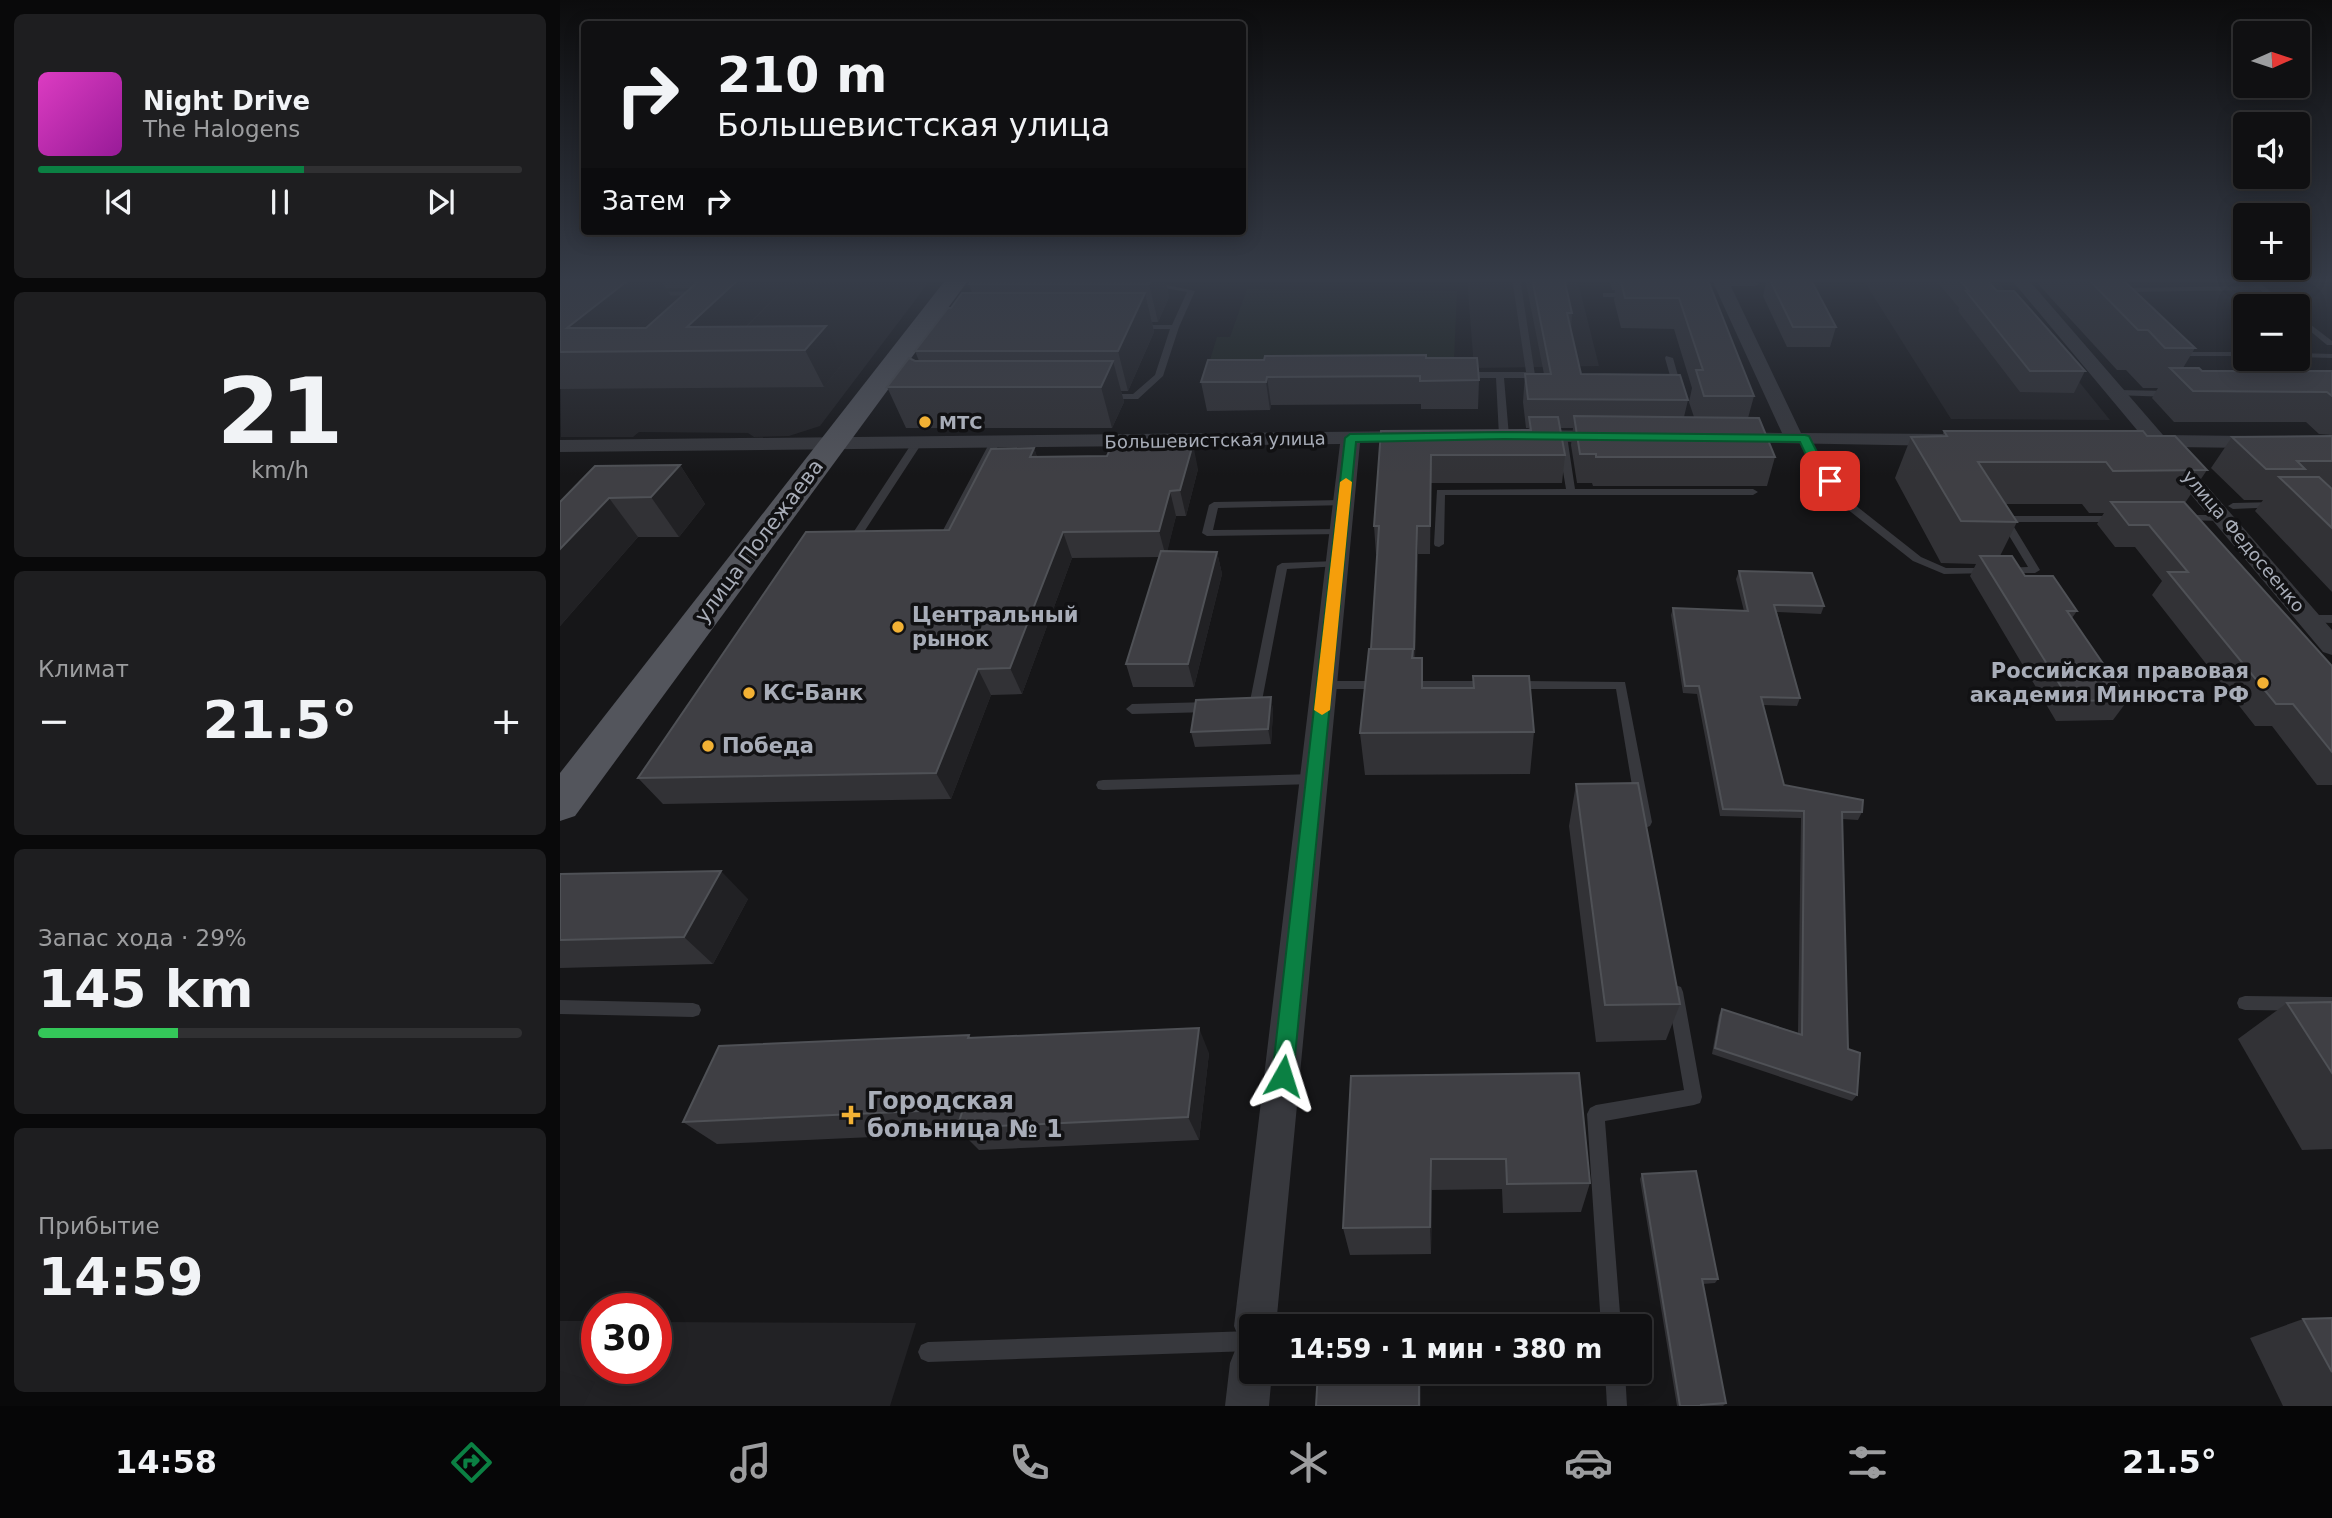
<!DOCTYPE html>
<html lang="ru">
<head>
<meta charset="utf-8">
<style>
  body { margin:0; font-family:"DejaVu Sans",sans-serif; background:#1e1e20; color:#f1f3f6; height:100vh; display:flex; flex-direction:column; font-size:26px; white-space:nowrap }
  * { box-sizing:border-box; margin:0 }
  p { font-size:23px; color:#9c9d9f }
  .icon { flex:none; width:38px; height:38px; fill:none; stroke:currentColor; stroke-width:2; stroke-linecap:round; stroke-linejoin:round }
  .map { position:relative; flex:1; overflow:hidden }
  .details { display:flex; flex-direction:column; gap:14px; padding:14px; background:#09090a; width:560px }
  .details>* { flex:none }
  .guide { position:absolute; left:21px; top:21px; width:665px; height:214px; border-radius:7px; box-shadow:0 4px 18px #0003,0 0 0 2px #303032; background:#101012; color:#f1f3f6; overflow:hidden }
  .needle { width:46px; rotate:87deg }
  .buttons { position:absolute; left:1673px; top:21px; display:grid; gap:14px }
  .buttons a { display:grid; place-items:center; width:77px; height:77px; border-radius:7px; background:#101012; box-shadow:0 4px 18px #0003,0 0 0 2px #303032; font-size:35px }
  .speed { position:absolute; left:21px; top:1293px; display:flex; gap:14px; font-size:35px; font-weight:700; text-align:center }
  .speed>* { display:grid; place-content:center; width:91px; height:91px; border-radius:50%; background:#101012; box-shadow:0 4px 18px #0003,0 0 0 2px #303032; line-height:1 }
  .speed .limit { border:10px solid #d22; background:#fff; color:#111 }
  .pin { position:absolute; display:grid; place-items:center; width:60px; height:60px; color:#fff; margin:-30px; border-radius:14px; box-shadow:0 4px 10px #0006 }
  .me { position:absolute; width:77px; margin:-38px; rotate:6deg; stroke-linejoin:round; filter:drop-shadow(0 0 5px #0008) }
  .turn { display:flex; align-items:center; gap:24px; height:147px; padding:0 21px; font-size:32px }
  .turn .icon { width:91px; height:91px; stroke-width:2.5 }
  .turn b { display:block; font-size:49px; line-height:60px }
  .then { display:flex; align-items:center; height:66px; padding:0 21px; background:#0003; gap:14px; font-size:26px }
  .big { font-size:52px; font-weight:800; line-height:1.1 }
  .details .tile { flex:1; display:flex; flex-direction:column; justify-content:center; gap:10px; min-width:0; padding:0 24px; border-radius:10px; background:#1e1e20 }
  .details .dial { align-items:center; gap:0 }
  .dial b { font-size:91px; line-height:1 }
  .song { display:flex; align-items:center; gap:21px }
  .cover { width:84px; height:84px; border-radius:10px; background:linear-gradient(135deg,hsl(310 70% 55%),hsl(300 70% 35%)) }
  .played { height:7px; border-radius:4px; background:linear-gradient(90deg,#0b8043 55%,#303032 55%) }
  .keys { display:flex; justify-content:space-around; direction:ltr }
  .heat { display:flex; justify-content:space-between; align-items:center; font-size:38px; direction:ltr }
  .charge { height:10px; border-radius:5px; background:linear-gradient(90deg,#34c759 29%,#303032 0) }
  .trip { position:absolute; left:679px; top:1314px; width:413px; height:70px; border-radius:7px; background:#101012; box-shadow:0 4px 18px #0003,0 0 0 2px #303032; font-weight:800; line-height:70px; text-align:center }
  .tab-bar { display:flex; height:112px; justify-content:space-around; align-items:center; background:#060607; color:#9c9d9f }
  .tab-bar .icon { width:49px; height:49px }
  .tab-bar .active { color:#0b8043 }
  .tab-bar b { font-size:32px; color:#f1f3f6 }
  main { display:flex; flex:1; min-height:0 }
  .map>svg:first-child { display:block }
  .built { fill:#222225 }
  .green { fill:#1c231d }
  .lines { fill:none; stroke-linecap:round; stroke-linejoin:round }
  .lane { fill:#37383d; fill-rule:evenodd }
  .street { fill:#37383d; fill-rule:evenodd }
  .primary { fill:#53555c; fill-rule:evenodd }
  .wall { fill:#323236; fill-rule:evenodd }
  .shaded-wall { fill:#212124 }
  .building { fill:#3f3f44; stroke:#4f5156; stroke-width:2 }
  .route { fill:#0b8043; stroke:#07532c; stroke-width:2 }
  .slow { fill:#f59e0b }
  .poi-dot { fill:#f2b134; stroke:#111113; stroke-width:2.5 }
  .labels { text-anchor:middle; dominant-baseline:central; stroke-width:7; stroke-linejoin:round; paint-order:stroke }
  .far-poi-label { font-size:18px; font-weight:bold; fill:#a8adb8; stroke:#111113; text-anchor:start }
  .far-street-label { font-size:18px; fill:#a8adb8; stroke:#111113 }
  .street-label { font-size:21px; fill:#a8adb8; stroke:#111113 }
  .poi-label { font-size:21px; font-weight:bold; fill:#a8adb8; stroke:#111113; text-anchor:start }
  .near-poi-label { font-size:24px; font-weight:bold; fill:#a8adb8; stroke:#111113; text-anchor:start }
</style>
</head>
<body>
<main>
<section class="details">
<div class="tile">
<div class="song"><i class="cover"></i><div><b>Night Drive</b><p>The Halogens</p></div></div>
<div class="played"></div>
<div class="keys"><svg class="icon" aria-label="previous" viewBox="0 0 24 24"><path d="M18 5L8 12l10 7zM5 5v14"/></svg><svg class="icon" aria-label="pause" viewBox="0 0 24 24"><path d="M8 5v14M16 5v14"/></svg><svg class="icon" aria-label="next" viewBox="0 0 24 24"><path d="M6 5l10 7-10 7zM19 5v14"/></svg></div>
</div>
<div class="tile dial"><b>21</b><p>km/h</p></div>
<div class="tile"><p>Климат</p>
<div class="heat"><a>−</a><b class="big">21.5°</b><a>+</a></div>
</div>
<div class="tile"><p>Запас хода · 29%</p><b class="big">145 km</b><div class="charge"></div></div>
<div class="tile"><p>Прибытие</p><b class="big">14:59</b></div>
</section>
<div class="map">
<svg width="1772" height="1406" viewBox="0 0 1772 1406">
  <rect width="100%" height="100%" fill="#161618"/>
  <!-- built -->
  <g class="built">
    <path d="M0,278H372L260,426L229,436L194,437L188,433L79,432L73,437H1Z"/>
    <path d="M907,278H1017L1039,366L914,368Z"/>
    <path d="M1302,278H1435L1550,420L1391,419Z"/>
    <path d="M0,1321H37V1368H96V1322L356,1323L330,1406H0Z"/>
  </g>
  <!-- green -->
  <path class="green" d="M687,289L897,291L894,361L650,360L657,337H670Z"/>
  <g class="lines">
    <!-- lane -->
    <g class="lane">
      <path d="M952,278H960L975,375L971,378H944L949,436L944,439L939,436L936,378H903L899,375L903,372H966Z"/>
      <path d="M1686,278H1694L1728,306H1720L1700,290L1567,292L1563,290L1567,288L1694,286Z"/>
      <path d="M588,281L635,291L619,327L603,376L578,399H543V395L546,394H573L595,375L610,329H578L574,327L578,325H612L627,292L588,285Z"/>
      <path d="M1159,282H1195L1199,284L1195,286H1159Z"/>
      <path d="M144,291L145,293L141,295L93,296L89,294L93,292Z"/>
      <path d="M1043,293H1072L1076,295L1072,297H1043Z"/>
      <path d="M1738,315L1772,341V345H1767L1738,321Z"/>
      <path d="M1627,352H1685V356H1630L1626,354Z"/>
      <path d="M1738,353L1772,354V358L1738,357Z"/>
      <path d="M1106,356L1113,358L1122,390L1121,392L1114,390L1105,358Z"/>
      <path d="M1710,359H1719L1743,380V384H1737Z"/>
      <path d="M1557,390L1610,391L1614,394L1610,397L1554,395V391Z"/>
      <path d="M1002,433L1007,436L1015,489H1193L1198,492L1193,495H885L884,544L879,547L875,546L874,544L877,490L1006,489L997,436Z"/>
      <path d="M1245,435L1250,438L1259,459L1290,501L1361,557L1386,568H1428L1433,571L1432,573L1384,574L1353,561L1282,505L1249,459L1240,438Z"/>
      <path d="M435,439L440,442L389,537L384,540L371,539V535L381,534L430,442Z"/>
      <path d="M357,440L362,443L302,535L306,538L301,541H290L289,539L352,443Z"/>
      <path d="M784,500L789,503L788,505L658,508L653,530L785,529V533L781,534L647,536L642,533L649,505L654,502Z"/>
      <path d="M1716,502L1721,505L1720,507L1673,509L1668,506L1673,503Z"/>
      <path d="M1622,515H1665L1670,518L1665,521L1618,520L1617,518Z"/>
      <path d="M1444,516H1555L1560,519L1555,522H1451L1480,570L1475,573H1446L1442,572L1441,570L1442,568L1468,567L1439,519Z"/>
      <path d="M777,561L782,564L781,566L727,569L701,706L695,711L683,709L681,706L683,703L690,701L717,566L722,563Z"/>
      <path d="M1750,615H1772V623L1746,622L1744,619Z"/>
      <path d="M764,681H822L828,685L822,689H764L758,685Z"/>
      <path d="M847,681H927L933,685L927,689H847L841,685Z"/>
      <path d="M956,681L1065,682L1092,822L1090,826L1085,828L1080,826L1078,822L1056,689H956L950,685Z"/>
      <path d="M651,702L657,707L651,712L572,714L566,709L572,704Z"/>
      <path d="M754,774L759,775L761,779L759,783L754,784L543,790L538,789L536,785L538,781L543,780Z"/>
      <path d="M1115,985L1121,987L1123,992L1142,1097L1140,1103L1134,1105L1045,1121L1061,1326H1041L1027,1114L1030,1108L1036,1105L1124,1090L1107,992L1109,987Z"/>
      <path d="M1685,996L1772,997V1011L1685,1010L1679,1008L1677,1003L1679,998Z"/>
      <path d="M0,1000L133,1003L139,1005L141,1010L139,1015L133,1017L0,1014Z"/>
      <path d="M691,1331V1351L368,1362L361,1359L358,1352L361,1345L368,1342Z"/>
      <path d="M1045,1372H1065L1067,1406H1047Z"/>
    </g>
    <!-- street -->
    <g class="street">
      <path d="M1151,278H1167L1241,433L1385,434L1392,436L1395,440L1392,444L1385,446L1165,442L1162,438L1172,432L1222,433Z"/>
      <path d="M1450,278H1467L1603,435L1772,437V449L1613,447L1772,630V655L1763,652L1591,447L1578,445L1575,441L1582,436Z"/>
      <path d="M965,430L1046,431L1056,437L1046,443L958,440L955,436Z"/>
      <path d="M857,431L867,437L864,441L800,443L716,1326H691V1372H712L709,1406H665L670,1363L676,1348L687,1343L680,1341L674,1326L780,444L0,452V440Z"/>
    </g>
    <!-- primary -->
    <path class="primary" d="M387,278H410L15,816L0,821V773Z"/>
  </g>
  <!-- wall -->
  <g class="wall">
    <path d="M0,278H326L315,282L230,283L186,327L283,363L264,387L0,389ZM106,288H131L86,328H76L112,298Z"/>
    <path d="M413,278H605L609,297L598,322H592L594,332L568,391H561L564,402L552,428H346L327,387L355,361H359L355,351L391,308L412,293L409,284Z"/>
    <path d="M965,278H1004L1012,313L1011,330L1021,374L1128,400L1124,417H1134L1129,402L1132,388L1114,329L1061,328L1054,300L1055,290H1052L1049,278H1147L1194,396L1188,418L1215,457L1207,486H1033L1032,483H1017L1011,445L1013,428H1000L1005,455L1002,483H871L870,554H858L855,658L863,688L974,732L970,774L805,775L800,733L811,649L817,554H816L814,526L821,431L968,430L969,428H966L963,402L965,374H984Z"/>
    <path d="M1207,278H1250L1276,327L1270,347H1227L1203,296Z"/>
    <path d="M1374,278H1425L1437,291L1525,371L1514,393L1460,392L1398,311L1399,308Z"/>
    <path d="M1480,278H1561L1635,348L1623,368L1642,371H1772V435L1759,434L1746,422H1614L1592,398L1598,388H1583L1566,370H1557L1478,284Z"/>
    <path d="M866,358L919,380L918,409H861V404L711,405L710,410L647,411L641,382Z"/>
    <path d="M1384,431L1587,436L1647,470L1625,503L1772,666V785H1757L1712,726H1695L1592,595L1602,581L1575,547H1555L1537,524L1544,513H1529L1522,504H1446L1457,522L1440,556L1465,576L1517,611L1512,618L1568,700L1553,720L1496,721L1410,576L1416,564L1381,563L1335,478L1351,437L1382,436Z"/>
    <path d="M1772,436V592L1695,511L1703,500H1684L1651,468L1672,437Z"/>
    <path d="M474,448L477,457L638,469L626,516H616L607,551L657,552L662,574L634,687H573L566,664L599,557L512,558L462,694L431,695L391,799L103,804L78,778L389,530Z"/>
    <path d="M120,465L145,504L119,537H78L0,626V502Z"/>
    <path d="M1179,571L1264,606L1261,614L1217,612L1240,698L1237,706L1203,705L1224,785L1302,812L1298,820L1282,819L1288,1049L1297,1095L1292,1101L1152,1054L1159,1015L1162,1009L1238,1033L1241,818L1160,816L1137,694L1123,693L1111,615L1113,608L1184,611L1176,579Z"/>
    <path d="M711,697L713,712L711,744L635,747L631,732Z"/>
    <path d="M1016,784L1120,1004L1106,1040L1036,1042L1009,826Z"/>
    <path d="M0,874L188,899L153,964L0,968Z"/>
    <path d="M1772,1002V1149L1742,1150L1678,1039L1727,1003Z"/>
    <path d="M409,1035L411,1038L649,1053L639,1140L419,1150L402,1133L157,1144L123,1122Z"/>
    <path d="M791,1076L1030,1183L1021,1212L943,1213L942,1189L872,1190L871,1254L790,1255L783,1228Z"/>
    <path d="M1082,1174L1158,1279L1155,1283L1143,1284L1166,1403L1163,1406H1117L1080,1179Z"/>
    <path d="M1772,1318V1406H1723L1690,1338L1743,1319Z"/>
  </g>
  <!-- shaded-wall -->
  <g class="shaded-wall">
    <path d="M71,278H100L112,298L48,351L7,328Z"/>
    <path d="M180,278H228L230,283L162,350L127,327Z"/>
    <path d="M313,278H326L315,282Z"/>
    <path d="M592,278H605L609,297L598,322L589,284Z"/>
    <path d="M585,293L594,332L568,391L558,351Z"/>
    <path d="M266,326L283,363L264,387L245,350Z"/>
    <path d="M553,361L564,402L552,428L541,387Z"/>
    <path d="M707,377L711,405L710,410L706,382Z"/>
    <path d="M633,444L638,469L626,516L620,490Z"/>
    <path d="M474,448L483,473L470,457Z"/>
    <path d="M871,455V483L870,554V526Z"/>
    <path d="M120,465L145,504L119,537L91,497Z"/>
    <path d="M610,491L616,516L606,557L599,531Z"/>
    <path d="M49,498L78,537L0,626V549Z"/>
    <path d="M857,526L858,554L854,678V649Z"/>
    <path d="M503,532L512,558L462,694L450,668Z"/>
    <path d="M657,552L662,574L634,687L628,664Z"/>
    <path d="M418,669L431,695L391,799L376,773Z"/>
    <path d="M711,697L713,712L711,744L708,729Z"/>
    <path d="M161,871L188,899L153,964L124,937Z"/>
    <path d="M639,1028L649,1053L639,1140L628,1117Z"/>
    <path d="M871,1159L872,1190L871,1254L870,1227Z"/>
    <path d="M0,1371L35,1382L23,1406H0Z"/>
    <rect x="859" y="1372" width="2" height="34"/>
  </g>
  <!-- building -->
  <g class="building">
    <path d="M0,278H71L7,328H86L142,278H180L127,327L266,326L245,350L0,352Z"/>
    <path d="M413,278H592L589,284H409Z"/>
    <path d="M972,278H1004L1012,313H1007L1021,374L1120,375L1128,400L968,399L965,374H991Z"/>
    <path d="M1060,278H1147L1194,396H1144L1136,370H1143L1119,298H1065Z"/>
    <path d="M1209,278H1250L1276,327H1233Z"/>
    <path d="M1398,278H1425L1437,291H1454L1525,371H1470L1406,291H1409Z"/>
    <path d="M1527,278H1561L1635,348H1605L1588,330H1578Z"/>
    <path d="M402,293H585L558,351H355L388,308H391Z"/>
    <path d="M866,355V358H917L919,380L860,381V376L707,377L706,382H641L648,360H704L705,356Z"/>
    <path d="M349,358L355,361H553L541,387H327Z"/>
    <path d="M1610,368H1639L1642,371H1772V396L1767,392L1633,391Z"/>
    <path d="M1014,416L1199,418L1215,457H1036V454H1020Z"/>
    <path d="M969,417H998L1005,455H871L870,526H857L854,649H811L819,526H814L821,431L971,430Z"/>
    <path d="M1384,431H1583L1587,436H1615L1647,470L1553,471L1546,462H1418L1457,522L1401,521L1351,437L1387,436Z"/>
    <path d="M1772,436V461H1737L1745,469H1706L1672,437Z"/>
    <path d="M633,444L620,490L610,491L599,531L503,532L450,668L418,669L376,773L78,778L246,532L389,530L431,449L474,448L470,457L547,456L552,445Z"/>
    <path d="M120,465L91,497L49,498L0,549V502L35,466Z"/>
    <path d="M1719,477H1759L1772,489V528Z"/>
    <path d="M1551,502H1624L1772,666V752L1733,704H1716L1608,572H1628L1589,525H1569Z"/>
    <path d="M601,551L657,552L628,664H566Z"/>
    <path d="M1420,556H1452L1465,576H1493L1517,611H1507L1568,700L1510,701Z"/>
    <path d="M1179,571L1252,573L1264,606L1214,605L1240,698L1201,697L1224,785L1303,800L1302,812H1282L1288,1049L1300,1053L1297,1095L1155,1048L1162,1009L1242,1035L1244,811L1163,809L1139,686H1125L1113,608L1188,611Z"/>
    <path d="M809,649H853L852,658H862V688H914L913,676H969L974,732L800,733Z"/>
    <path d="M711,697L708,729L631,732L636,700Z"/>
    <path d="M1078,783L1120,1004L1045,1005L1016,784Z"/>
    <path d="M161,871L124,937L0,940V874Z"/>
    <path d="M1772,1002V1073L1727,1003Z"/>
    <path d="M639,1028L628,1117L397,1128L403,1109L123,1122L159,1046L409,1035L408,1038Z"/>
    <path d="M1019,1073L1030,1183L947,1184L946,1159H871L870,1227L783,1228L791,1076Z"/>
    <path d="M1136,1171L1158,1279H1142L1166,1403L1141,1405V1406H1120L1082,1174Z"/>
    <path d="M1772,1318V1372L1743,1319Z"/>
    <path d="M758,1372H859V1406H756Z"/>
  </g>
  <!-- sky -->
  <linearGradient id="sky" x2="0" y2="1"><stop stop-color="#0c0c0d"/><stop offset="0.59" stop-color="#363c48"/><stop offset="1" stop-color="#363c48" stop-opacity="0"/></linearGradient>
  <rect width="1772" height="475" fill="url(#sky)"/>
  <!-- route -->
  <path class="route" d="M944,432L1245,435L1249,436L1260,458L1276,481L1270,484L1266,483L1248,459L1240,442L944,439L796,442L733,1076L730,1084L723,1087L715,1084L712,1076L785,438L790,434Z"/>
  <!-- slow -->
  <path class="slow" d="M786,478L792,482L770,710L762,715L754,710L780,482Z"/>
  <!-- markers -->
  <g class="poi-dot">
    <circle cx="365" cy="422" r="7"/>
    <circle cx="338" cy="627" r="7"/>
    <circle cx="1703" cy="683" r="7"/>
    <circle cx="189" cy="693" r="7"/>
    <circle cx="148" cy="746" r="7"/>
    <path d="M287.5 1104.5h7v7h7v7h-7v7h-7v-7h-7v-7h7z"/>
  </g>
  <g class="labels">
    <!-- far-poi labels -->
    <g class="far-poi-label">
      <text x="379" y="422">МТС</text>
    </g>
    <!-- far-street labels -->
    <g class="far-street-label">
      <text transform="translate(655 440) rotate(-1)">Большевистская улица</text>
      <text transform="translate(1684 541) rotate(50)">улица Федосеенко</text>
    </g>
    <!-- street labels -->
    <g class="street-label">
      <text transform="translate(199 541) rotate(-53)">улица Полежаева</text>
    </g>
    <!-- poi labels -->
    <g class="poi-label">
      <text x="352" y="615">Центральный<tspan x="352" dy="24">рынок</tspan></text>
      <text x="1689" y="671" text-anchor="end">Российская правовая<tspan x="1689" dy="24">академия Минюста РФ</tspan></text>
      <text x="203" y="693">КС-Банк</text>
      <text x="162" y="746">Победа</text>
    </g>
    <!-- near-poi labels -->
    <g class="near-poi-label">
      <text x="307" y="1101">Городская<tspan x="307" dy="28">больница № 1</tspan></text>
    </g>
  </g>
</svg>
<div class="buttons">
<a><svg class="needle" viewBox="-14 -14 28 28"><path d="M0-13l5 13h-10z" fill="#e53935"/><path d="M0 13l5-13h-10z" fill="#9c9d9f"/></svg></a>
<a><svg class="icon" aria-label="sound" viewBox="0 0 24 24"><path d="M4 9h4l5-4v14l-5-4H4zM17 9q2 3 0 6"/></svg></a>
<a>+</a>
<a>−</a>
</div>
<div class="speed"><div class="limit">30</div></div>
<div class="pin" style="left:1270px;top:481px;background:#d93025"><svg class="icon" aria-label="arrive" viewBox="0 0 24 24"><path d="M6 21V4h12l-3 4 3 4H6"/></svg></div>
<svg class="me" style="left:723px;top:1076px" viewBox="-20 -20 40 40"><path d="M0-17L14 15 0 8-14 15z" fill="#0b8043" stroke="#fff" stroke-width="4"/></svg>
<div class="trip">14:59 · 1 мин · 380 m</div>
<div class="guide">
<div class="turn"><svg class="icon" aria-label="right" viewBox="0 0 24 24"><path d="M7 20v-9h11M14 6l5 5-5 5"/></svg><div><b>210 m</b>Большевистская улица</div></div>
<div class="then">Затем<svg class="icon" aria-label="right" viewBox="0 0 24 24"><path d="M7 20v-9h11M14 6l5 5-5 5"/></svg></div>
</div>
</div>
</main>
<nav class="tab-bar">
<b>14:58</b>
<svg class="icon active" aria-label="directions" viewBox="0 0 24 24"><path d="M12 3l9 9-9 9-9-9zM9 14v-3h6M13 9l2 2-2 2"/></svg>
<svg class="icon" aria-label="music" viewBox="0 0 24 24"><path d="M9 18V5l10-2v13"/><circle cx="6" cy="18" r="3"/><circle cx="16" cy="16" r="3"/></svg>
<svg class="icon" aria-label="phone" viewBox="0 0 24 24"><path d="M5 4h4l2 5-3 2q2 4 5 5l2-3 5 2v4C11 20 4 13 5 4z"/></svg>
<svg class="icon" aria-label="climate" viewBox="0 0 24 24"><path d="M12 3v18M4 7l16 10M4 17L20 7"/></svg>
<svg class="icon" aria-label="car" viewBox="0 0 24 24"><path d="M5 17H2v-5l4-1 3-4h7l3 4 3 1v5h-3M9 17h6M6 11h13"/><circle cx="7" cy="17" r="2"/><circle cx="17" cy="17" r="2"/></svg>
<svg class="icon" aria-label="filters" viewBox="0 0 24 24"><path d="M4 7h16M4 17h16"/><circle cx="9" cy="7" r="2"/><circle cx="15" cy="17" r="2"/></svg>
<b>21.5°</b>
</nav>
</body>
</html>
